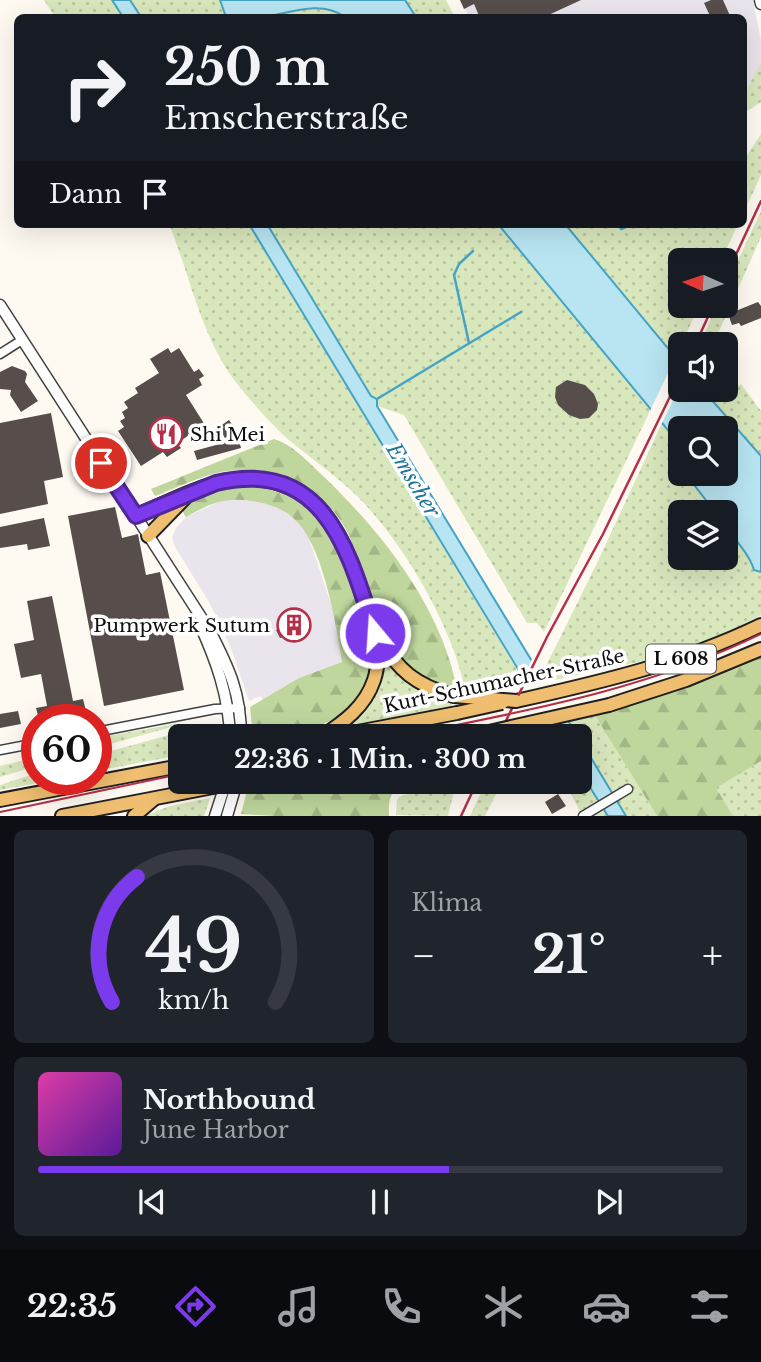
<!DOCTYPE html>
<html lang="de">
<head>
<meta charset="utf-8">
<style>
  body { margin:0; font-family:"Libre Baskerville",serif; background:#20242c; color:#f1f3f6; height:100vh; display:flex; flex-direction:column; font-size:26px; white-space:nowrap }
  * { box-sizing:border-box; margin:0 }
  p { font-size:23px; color:#9ea1a6 }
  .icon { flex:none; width:38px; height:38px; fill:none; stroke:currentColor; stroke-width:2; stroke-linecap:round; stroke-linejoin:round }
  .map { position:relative; height:816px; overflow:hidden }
  .details { display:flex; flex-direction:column; gap:14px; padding:14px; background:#0d0f14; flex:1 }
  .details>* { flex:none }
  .banner { position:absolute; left:14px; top:14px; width:733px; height:214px; border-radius:10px; box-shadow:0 7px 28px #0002; background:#171b24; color:#f1f3f6; overflow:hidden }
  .needle { width:46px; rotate:273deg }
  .buttons { position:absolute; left:668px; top:248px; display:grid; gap:14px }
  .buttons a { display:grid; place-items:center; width:70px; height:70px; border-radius:10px; background:#171b24; box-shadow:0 7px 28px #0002; font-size:35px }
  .speed { position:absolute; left:21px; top:704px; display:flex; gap:14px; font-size:35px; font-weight:700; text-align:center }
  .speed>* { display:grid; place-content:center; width:91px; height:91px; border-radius:50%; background:#171b24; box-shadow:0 7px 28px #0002; line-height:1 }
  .speed .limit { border:10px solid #d22; background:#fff; color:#111 }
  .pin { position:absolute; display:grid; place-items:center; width:60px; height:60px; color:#fff; margin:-30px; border:4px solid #fff; border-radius:50%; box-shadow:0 2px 7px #0007 }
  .me { position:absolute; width:77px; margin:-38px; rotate:342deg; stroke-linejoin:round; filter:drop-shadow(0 0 5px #0008) }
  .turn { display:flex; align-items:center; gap:24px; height:147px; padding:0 35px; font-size:32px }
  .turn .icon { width:91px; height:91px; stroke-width:2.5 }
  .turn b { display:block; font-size:49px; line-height:60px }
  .then { display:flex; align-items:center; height:66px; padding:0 35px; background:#0003; gap:14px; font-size:26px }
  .big { font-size:52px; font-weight:700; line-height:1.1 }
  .details .card { flex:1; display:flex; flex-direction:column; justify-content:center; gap:10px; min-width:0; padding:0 24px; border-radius:10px; background:#20242c }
  .details .dial { align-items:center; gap:0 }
  .dial svg { height:182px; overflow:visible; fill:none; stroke:#363941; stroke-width:7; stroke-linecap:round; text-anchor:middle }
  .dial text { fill:#f1f3f6; stroke:none }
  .song { display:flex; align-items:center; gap:21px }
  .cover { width:84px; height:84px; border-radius:10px; background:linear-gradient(135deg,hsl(320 70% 55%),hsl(270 70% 35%)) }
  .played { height:7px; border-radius:4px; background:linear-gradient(90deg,#7c3aed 60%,#363941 60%) }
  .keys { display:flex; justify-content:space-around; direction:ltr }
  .heat { display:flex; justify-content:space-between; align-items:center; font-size:38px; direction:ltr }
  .details .tiles { flex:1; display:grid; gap:14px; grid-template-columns:1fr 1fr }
  .card:last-child { grid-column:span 2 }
  .trip { position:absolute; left:168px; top:724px; width:424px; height:70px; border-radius:10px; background:#171b24; box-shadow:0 7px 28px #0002; font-weight:700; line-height:70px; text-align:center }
  .dock { display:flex; height:112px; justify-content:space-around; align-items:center; background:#090b0e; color:#9ea1a6 }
  .dock .icon { width:49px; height:49px }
  .dock .current { color:#7c3aed }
  .dock b { font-size:32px; color:#f1f3f6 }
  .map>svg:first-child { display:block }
  .industrial { fill:#eae4ed }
  .grass { fill:url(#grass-dots) }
  .forest { fill:url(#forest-firs) }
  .water { fill:#b9e5f2; stroke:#45a4c5; stroke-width:2 }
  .pier { fill:#fefaf2 }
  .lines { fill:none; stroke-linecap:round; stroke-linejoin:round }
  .stream { stroke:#45a4c5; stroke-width:2.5 }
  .building { fill:#574e4c }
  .minor-casing { stroke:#424242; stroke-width:11 }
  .tertiary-casing { stroke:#424242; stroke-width:13 }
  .primary-casing { stroke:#202020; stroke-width:16 }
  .minor { stroke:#fff; stroke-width:8 }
  .tertiary { stroke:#fff; stroke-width:10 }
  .primary { stroke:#efbe70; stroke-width:12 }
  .tram { stroke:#b62f49; stroke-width:2 }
  .rail { stroke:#b62f49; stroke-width:2.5 }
  .primary-bridge-casing { stroke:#202020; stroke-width:16; stroke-linecap:butt }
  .primary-bridge { stroke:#efbe70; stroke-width:12 }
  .route-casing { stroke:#51269a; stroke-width:18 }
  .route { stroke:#7c3aed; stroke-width:12 }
  .labels { text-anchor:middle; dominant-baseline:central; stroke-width:7; stroke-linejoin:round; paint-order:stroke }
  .shield { fill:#fff; stroke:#575757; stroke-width:2 }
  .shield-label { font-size:18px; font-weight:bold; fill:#0f0f0f }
  .poi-label { font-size:19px; fill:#0f0f0f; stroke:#fff; text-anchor:start }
  .street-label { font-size:19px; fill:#0f0f0f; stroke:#fff }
  .water-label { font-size:21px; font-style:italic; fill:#207699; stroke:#fff }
</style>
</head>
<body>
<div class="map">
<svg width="761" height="816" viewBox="0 0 761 816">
  <defs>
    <pattern id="grass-dots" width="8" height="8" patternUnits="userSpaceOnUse" patternTransform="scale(1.75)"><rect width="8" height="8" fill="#d9e7bd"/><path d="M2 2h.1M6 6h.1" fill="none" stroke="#b9c5a1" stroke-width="1.8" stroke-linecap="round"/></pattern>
    <pattern id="forest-firs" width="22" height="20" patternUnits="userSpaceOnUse" patternTransform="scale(1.75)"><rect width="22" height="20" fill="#bfd79d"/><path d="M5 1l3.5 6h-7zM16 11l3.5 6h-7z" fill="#a3b786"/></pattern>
  </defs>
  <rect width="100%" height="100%" fill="#fefaf2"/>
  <!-- industrial -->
  <g class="industrial">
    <path d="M459,0H753L761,40V62L744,94V18L470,17Z"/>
    <path d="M228,498L276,505L297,521L308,535L336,619L342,662L299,678L264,701L260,696L249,701L231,648L209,602L175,547L172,537L176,528L186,517Z"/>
  </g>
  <!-- grass -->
  <g class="grass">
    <path d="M44,0H112L123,17H55Z"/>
    <path d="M130,0H220L226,17H141Z"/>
    <path d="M405,0H446L455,17H416Z"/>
    <path d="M311,1L340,11L345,17L264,18Z"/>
    <path d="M761,62V102L744,113V94Z"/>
    <path d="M761,134V175L744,212V160Z"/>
    <path d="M761,211V237L713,345H699L717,306H726V286Z"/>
    <path d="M169,224H249L517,670L505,674V688L465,690C453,627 403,542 358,497C334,473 305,455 280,432C265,417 251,401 238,385C201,338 191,278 169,224Z"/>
    <path d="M267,224H498L651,409L544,632L537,623H527L404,415L377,406L378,401L371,396Z"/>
    <path d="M565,224H738L721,261H681V306H699L675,358Z"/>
    <path d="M726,383L731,390L741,384L761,411V456L703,390H726Z"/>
    <path d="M662,423L681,446V474H691V481L716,513H681V558H726V525L752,562L754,570L761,572V615L724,635L643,661L554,680L546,666L598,561Z"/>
    <path d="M383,659C403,683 421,695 451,702L452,707L348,727C368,701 380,696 383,659Z"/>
    <path d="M594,714L657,816H582L565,782H579V737H543L538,727Z"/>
    <path d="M175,724V726L96,748V738Z"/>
    <path d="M202,726L218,727V737H180V755L96,771V755Z"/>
    <path d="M37,757V766L0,777V766Z"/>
    <path d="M761,761V816H733L715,788Z"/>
    <path d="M37,773V779H59L0,790V785Z"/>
    <path d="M442,782H456L448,816L396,815L397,800L399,797Z"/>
    <path d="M486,782H502L485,816H470Z"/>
    <path d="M210,798L204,816H144L170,806Z"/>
  </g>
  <!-- forest -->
  <g class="forest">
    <path d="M274,439C292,444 307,461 321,474C381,531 441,606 457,689C390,677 378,619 359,562C354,549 350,535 342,523C328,501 307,487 284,479C264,471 241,468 221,472C198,477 176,488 155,496L151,489Z"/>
    <path d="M240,485C279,488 314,502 334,537C344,555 349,579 356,598C364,622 374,651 368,677C357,724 294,737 253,737L250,707L299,678L342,662C336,624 324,552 299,524C288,511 274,505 257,502C227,496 213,502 186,517L181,508C200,495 217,489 240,485Z"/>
    <path d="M761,655V761L716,788L733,816H657L594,714L712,677Z"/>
    <path d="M300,782H408C391,791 388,797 389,816H275L241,814L247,791Z"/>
  </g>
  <!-- water -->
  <g class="water">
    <path d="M112,0H130L141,17H123Z"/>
    <path d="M220,0H405L416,17H345C322,0 292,12 265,17C253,20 238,18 226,17Z"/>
    <path d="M249,224H267L371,396L377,399V406L578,737H559Z"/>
    <path d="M498,224H565L681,364V390H703L761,456V572L754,570C748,547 726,538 726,513H716L691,481V474H726V429H681V446Z"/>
    <path d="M579,738L626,816H608L579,770Z"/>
  </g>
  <!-- pier -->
  <g class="pier">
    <path d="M677,354L681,359V384L660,427L649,413Z"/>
    <path d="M534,655L542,670L536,684L549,681L573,720L548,726L521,682Z"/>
  </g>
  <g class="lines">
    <!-- stream -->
    <g class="stream">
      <path d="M621,229L633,224"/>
      <path d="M469,343L454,275L459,264L473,251"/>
      <path d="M377,399L521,312"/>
    </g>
  </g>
  <!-- building -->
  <g class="building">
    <path d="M460,0H581L542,18H480L474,4L464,9Z"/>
    <path d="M711,0H723L731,18H711L704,3Z"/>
    <path d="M758,302L761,306V318L741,326L739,323L732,325L728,314Z"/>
    <path d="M168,348L171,353L179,348L194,372L199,369L204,376L199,379L202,385L186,395L205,425L177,443L181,448L167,457L163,452L141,466L118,431L124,427L120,421L125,418L122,412L128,408L124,402L138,393L135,388L159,373L150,359Z"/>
    <path d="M12,366L25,371L27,374L25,382L38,401L21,412L10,395L11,390L0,389V372Z"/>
    <path d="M567,380L585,385L594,394L598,404L597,410L589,418L580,419L569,415L558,405L555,397L556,387Z"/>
    <path d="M51,413L63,477L44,481L48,504L0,514V423Z"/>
    <path d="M229,420L236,430L241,448L197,460L194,451L227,442L219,427Z"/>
    <path d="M115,507L122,538L138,534L146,575L160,572L184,690L104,706L68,516Z"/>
    <path d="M44,518L50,546L28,550L27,544L0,548V527Z"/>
    <path d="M52,596L73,701L83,699L86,711L39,719L36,708L47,706L41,674L21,678L14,644L34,640L27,601Z"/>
    <path d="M298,616L304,628L280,638L276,630L292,622L290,620Z"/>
    <path d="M18,711L21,724L0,728V714Z"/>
    <path d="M558,794L566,806L552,814L545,802Z"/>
  </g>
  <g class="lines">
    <defs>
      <g id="minor">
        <path d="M0,354L22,340"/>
        <path d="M96,732L215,709L240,708"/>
        <path d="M0,750L37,743"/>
        <path d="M583,816L628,789"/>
      </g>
      <g id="tertiary">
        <path d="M760,0L761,4"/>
        <path d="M0,305L210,631C229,668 241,693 241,737"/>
        <path d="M199,623C216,660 229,696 230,737"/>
        <path d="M215,816L226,782"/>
        <path d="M227,816L237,782"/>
      </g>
      <g id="primary">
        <path d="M136,516C173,500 216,475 257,479C328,487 346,545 365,602C373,627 383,654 374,680C365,707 344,722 321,737"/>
        <path d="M148,536L185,498"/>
        <path d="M377,636C399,671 415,685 454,696"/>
        <path d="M516,701C601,682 683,663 761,625"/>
        <path d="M609,705L686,680L761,649"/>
        <path d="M331,737L457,713"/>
        <path d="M0,800L180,766"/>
        <path d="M62,816L213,787"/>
        <path d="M134,816L153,800"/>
      </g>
    </defs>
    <!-- minor casing -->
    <use href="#minor" class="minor-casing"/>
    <!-- tertiary casing -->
    <use href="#tertiary" class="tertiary-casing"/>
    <!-- primary casing -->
    <use href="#primary" class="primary-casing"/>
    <!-- minor -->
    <use href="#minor" class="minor"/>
    <!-- tertiary -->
    <use href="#tertiary" class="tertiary"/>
    <!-- primary -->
    <use href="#primary" class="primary"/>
    <!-- tram -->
    <g class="tram">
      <path d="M397,737C521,712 647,690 761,634"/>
      <path d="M0,812L180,774"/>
    </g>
    <!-- rail -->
    <g class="rail">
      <path d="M726,276L761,201"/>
      <path d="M695,345L713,306"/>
      <path d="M498,737L547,637L603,534L681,374"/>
      <path d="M461,816L477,782"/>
    </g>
    <defs>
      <g id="primary-bridge">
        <path d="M454,696L516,701"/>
        <path d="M457,713L502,703"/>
        <path d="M467,737L609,705"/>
        <path d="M213,787L237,782"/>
      </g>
    </defs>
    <!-- primary-bridge casing -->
    <use href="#primary-bridge" class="primary-bridge-casing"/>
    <!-- primary-bridge -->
    <use href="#primary-bridge" class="primary-bridge"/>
  </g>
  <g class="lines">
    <defs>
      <path id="route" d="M101,463L136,516L216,483C326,457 349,553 375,633"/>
    </defs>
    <!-- route casing -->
    <use href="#route" class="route-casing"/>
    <!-- route -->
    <use href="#route" class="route"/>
  </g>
  <!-- icons -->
  <defs>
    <symbol id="restaurant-ring" viewBox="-11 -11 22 22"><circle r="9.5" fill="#fff" stroke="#b62f49" stroke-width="1.5"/><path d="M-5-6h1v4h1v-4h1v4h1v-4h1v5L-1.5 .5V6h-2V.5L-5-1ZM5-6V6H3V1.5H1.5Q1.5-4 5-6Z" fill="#b62f49"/></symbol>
    <symbol id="building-ring" viewBox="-11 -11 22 22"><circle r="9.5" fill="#fff" stroke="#b62f49" stroke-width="1.5"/><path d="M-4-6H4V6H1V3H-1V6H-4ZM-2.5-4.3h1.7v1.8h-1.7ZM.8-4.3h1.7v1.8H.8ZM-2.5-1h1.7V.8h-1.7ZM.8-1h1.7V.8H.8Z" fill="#b62f49"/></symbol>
  </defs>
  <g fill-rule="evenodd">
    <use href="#restaurant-ring" x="147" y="415" width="38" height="38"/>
    <use href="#building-ring" x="275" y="606" width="38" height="38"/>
  </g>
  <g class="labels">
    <!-- shield labels -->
    <rect class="shield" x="646" y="644.5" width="70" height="29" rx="5"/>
    <g class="shield-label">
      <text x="681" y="659">L 608</text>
    </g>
    <!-- poi labels -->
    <g class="poi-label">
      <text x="190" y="434">Shi Mei</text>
      <text x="270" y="625" text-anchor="end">Pumpwerk Sutum</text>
    </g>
    <!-- street labels -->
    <g class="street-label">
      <text transform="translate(504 681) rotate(-12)">Kurt-Schumacher-Straße</text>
    </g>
    <!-- water labels -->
    <g class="water-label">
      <text transform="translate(413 480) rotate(59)">Emscher</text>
    </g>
  </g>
</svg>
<div class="buttons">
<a><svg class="needle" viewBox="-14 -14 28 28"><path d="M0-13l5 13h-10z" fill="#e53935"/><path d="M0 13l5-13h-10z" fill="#9ea1a6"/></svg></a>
<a><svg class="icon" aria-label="sound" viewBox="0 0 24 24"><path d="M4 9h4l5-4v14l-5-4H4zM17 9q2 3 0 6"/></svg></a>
<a><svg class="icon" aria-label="search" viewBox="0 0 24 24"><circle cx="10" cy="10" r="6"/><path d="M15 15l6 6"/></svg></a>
<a><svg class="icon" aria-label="layers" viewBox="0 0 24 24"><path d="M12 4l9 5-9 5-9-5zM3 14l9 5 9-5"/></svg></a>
</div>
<div class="speed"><div class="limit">60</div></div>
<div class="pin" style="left:101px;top:463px;background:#d93025"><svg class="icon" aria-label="arrive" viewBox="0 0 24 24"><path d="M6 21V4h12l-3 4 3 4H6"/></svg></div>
<svg class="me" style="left:375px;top:633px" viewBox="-20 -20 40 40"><circle r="17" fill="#7c3aed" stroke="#fff" stroke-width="3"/><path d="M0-11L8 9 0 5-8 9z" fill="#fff"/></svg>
<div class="trip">22:36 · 1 Min. · 300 m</div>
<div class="banner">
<div class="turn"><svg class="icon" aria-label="right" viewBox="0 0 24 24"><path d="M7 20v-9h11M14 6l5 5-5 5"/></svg><div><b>250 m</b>Emscherstraße</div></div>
<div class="then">Dann<svg class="icon" aria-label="arrive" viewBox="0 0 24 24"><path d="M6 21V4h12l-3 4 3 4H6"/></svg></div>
</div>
</div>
<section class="details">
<div class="tiles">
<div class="card dial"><svg viewBox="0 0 100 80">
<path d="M14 69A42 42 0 1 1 86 69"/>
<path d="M14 69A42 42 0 0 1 25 14" stroke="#7c3aed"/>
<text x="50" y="56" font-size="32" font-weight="700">49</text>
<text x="50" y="72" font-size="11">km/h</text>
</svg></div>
<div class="card"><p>Klima</p>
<div class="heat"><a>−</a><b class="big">21°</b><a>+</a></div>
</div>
<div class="card">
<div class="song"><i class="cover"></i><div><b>Northbound</b><p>June Harbor</p></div></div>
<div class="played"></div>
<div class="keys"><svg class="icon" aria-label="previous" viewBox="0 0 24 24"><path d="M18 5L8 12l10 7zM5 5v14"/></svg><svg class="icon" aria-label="pause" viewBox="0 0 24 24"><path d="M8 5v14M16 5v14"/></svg><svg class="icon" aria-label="next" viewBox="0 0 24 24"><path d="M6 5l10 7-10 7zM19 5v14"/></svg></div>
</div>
</div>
</section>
<nav class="dock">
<b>22:35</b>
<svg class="icon current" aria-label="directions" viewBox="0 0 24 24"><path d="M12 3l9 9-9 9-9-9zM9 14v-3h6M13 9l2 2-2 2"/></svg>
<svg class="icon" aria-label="music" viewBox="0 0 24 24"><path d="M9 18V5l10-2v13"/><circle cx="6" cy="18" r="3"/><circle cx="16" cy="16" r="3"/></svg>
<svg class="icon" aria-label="phone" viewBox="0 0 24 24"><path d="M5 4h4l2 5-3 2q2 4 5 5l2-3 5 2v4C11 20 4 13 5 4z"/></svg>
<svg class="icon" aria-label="climate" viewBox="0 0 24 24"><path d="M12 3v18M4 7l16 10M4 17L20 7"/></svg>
<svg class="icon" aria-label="car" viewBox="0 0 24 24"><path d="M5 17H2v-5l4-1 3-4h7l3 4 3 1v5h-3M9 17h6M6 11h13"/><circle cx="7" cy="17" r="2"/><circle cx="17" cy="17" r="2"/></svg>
<svg class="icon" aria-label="filters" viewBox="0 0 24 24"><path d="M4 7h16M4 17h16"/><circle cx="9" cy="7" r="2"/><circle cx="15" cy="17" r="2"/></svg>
</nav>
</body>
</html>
